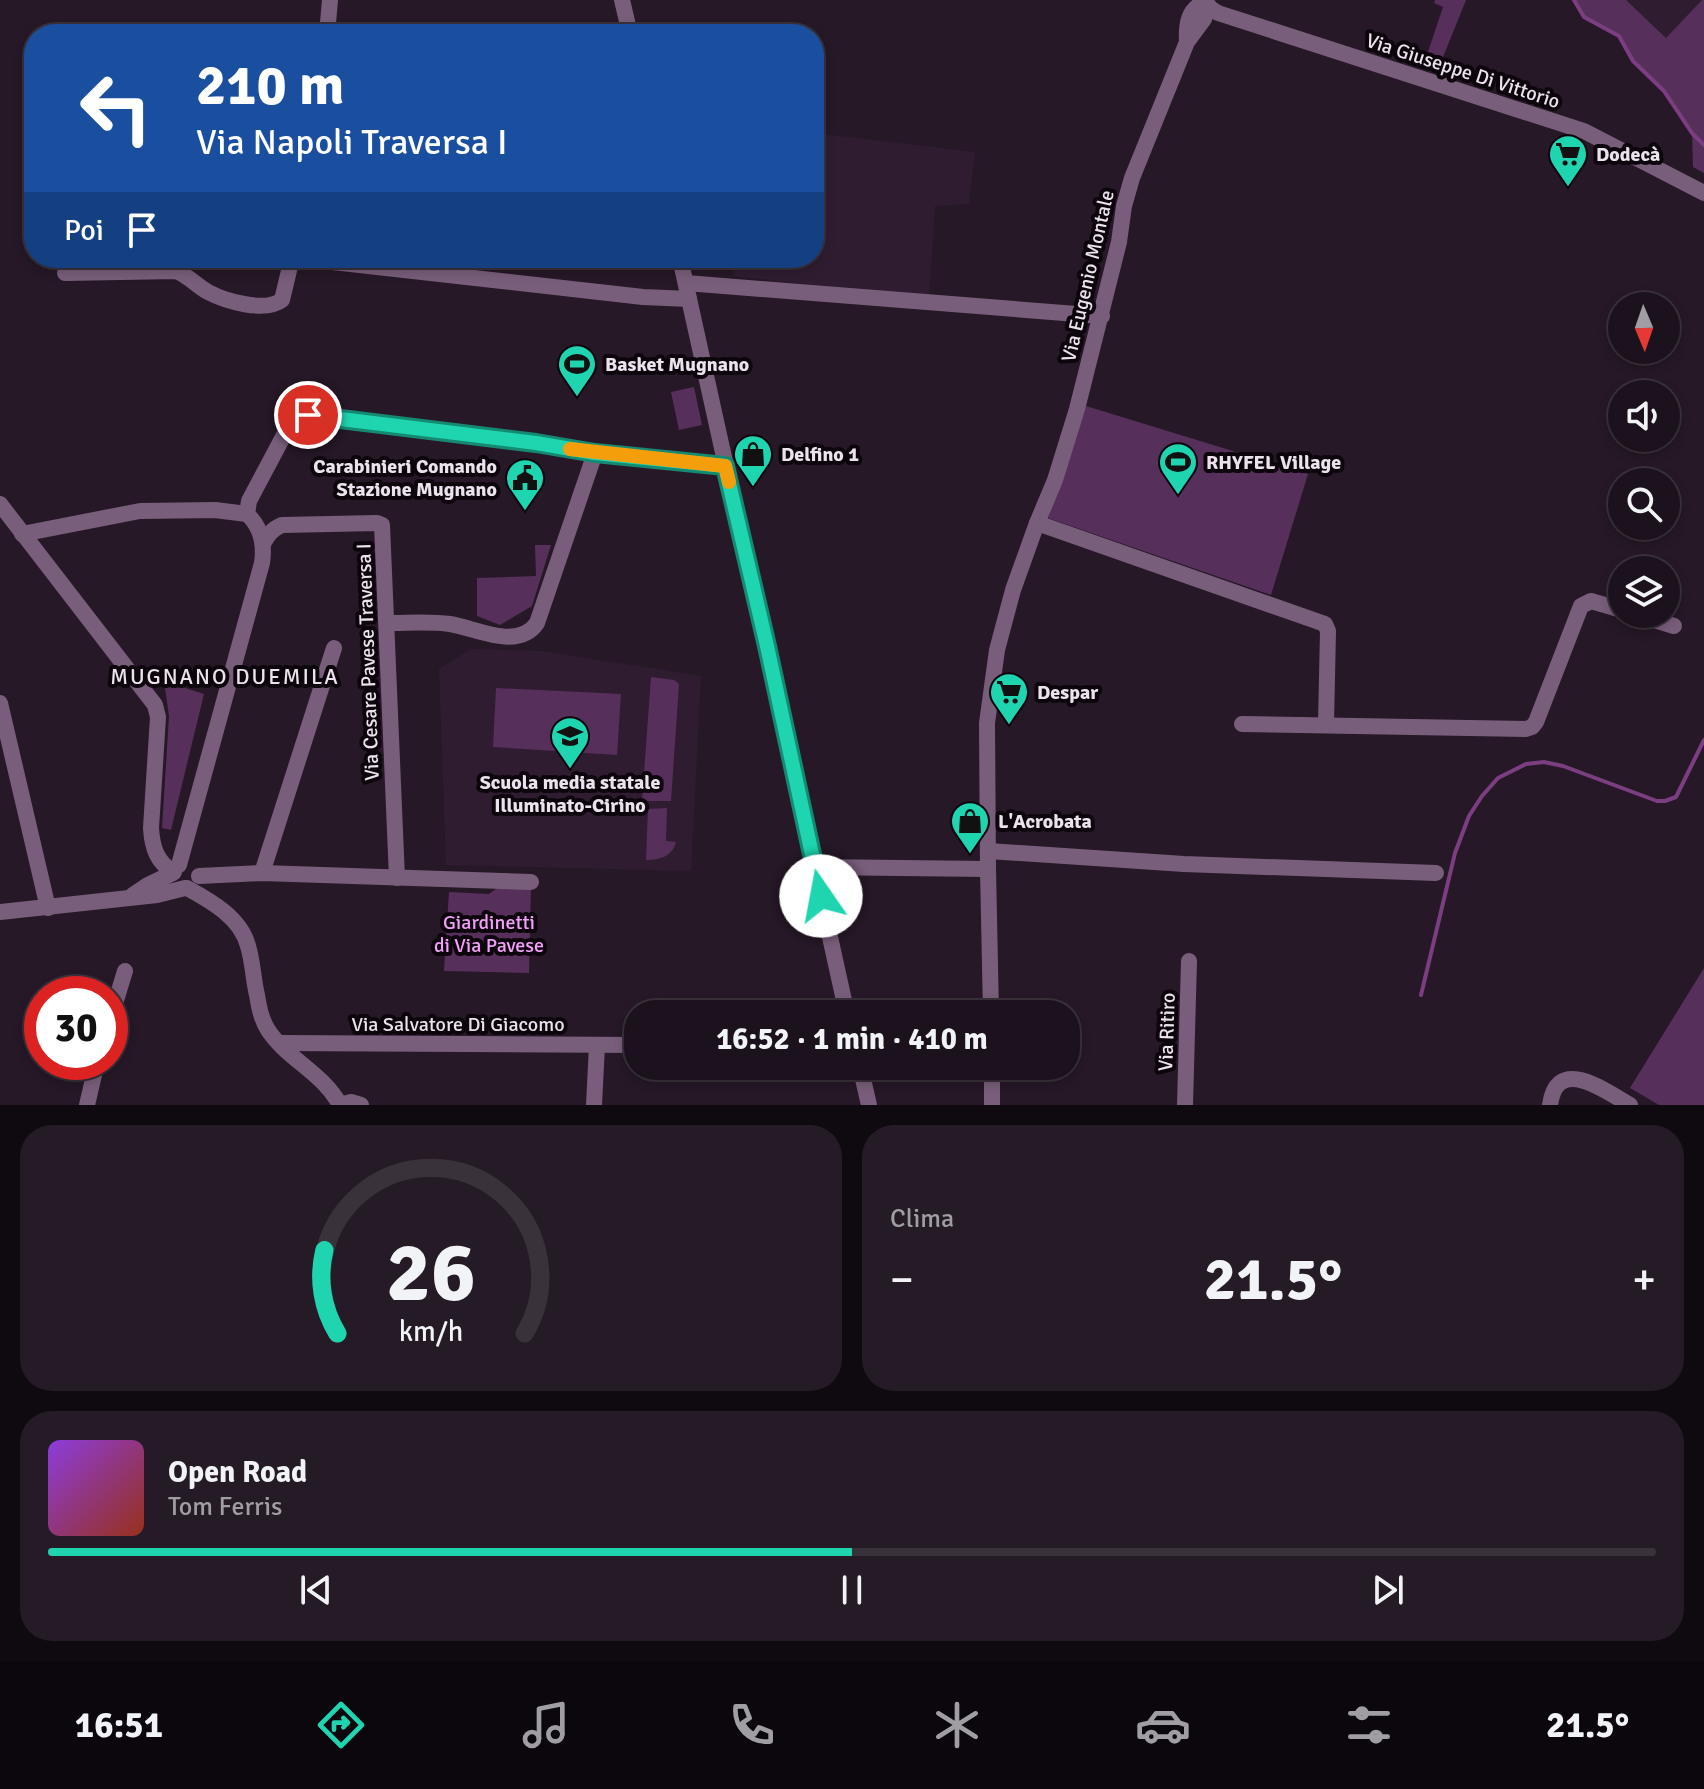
<!DOCTYPE html>
<html lang="it">
<head>
<meta charset="utf-8">
<style>
  body { margin:0; font-family:Signika,sans-serif; background:#251b26; color:#f1f3f6; height:100vh; display:flex; flex-direction:column; font-size:30px; white-space:nowrap }
  * { box-sizing:border-box; margin:0 }
  p { font-size:26px; color:#a09ea4 }
  .icon { flex:none; width:44px; height:44px; fill:none; stroke:currentColor; stroke-width:2; stroke-linecap:round; stroke-linejoin:round }
  .map { position:relative; height:1105px; overflow:hidden }
  .drawer { display:flex; flex-direction:column; gap:20px; padding:20px; background:#0f0a10; flex:1 }
  .drawer>* { flex:none }
  .guide { position:absolute; left:24px; top:24px; width:800px; height:244px; border-radius:32px; box-shadow:0 4px 12px #0003,0 0 0 2px #3a323b; background:#1a4fa0; color:#fff; overflow:hidden }
  .needle { width:52px; rotate:178deg }
  .fabs { position:absolute; left:1608px; top:292px; display:grid; gap:16px }
  .fabs a { display:grid; place-items:center; width:72px; height:72px; border-radius:50%; background:#1c121d; box-shadow:0 4px 12px #0003,0 0 0 2px #3a323b; font-size:40px }
  .speed { position:absolute; left:24px; top:976px; display:flex; gap:16px; font-size:40px; font-weight:700; text-align:center }
  .speed>* { display:grid; place-content:center; width:104px; height:104px; border-radius:50%; background:#1c121d; box-shadow:0 4px 12px #0003,0 0 0 2px #3a323b; line-height:1 }
  .speed .limit { border:12px solid #d22; background:#fff; color:#111 }
  .pin { position:absolute; display:grid; place-items:center; width:68px; height:68px; color:#fff; margin:-34px; border:4px solid #fff; border-radius:50%; box-shadow:0 2px 8px #0007 }
  .me { position:absolute; width:88px; margin:-44px; rotate:348deg; stroke-linejoin:round; filter:drop-shadow(0 0 6px #0008) }
  .turn { display:flex; align-items:center; gap:28px; height:168px; padding:0 40px; font-size:36px }
  .turn .icon { width:104px; height:104px; stroke-width:2.5 }
  .turn b { display:block; font-size:56px; line-height:68px }
  .then { display:flex; align-items:center; height:76px; padding:0 40px; background:#0003; gap:16px; font-size:30px }
  .big { font-size:60px; font-weight:700; line-height:1.1 }
  .drawer .card { flex:1; display:flex; flex-direction:column; justify-content:center; gap:12px; min-width:0; padding:0 28px; border-radius:32px; background:#251b26 }
  .drawer .dial { align-items:center; gap:0 }
  .dial svg { height:208px; overflow:visible; fill:none; stroke:#3a323b; stroke-width:7; stroke-linecap:round; text-anchor:middle }
  .dial text { fill:#f1f3f6; stroke:none }
  .song { display:flex; align-items:center; gap:24px }
  .cover { width:96px; height:96px; border-radius:12px; background:linear-gradient(135deg,hsl(270 70% 55%),hsl(10 70% 35%)) }
  .played { height:8px; border-radius:4px; background:linear-gradient(90deg,#1ed5b0 50%,#3a323b 50%) }
  .keys { display:flex; justify-content:space-around; direction:ltr }
  .heat { display:flex; justify-content:space-between; align-items:center; font-size:44px; direction:ltr }
  .drawer .tiles { flex:1; display:grid; gap:20px; grid-template-columns:1fr 1fr }
  .card:last-child { grid-column:span 2 }
  .trip { position:absolute; left:624px; top:1000px; width:456px; height:80px; border-radius:32px; background:#1c121d; box-shadow:0 4px 12px #0003,0 0 0 2px #3a323b; font-weight:700; line-height:80px; text-align:center }
  .tab-bar { display:flex; height:128px; justify-content:space-around; align-items:center; background:#0b070c; color:#a09ea4 }
  .tab-bar .icon { width:56px; height:56px }
  .tab-bar .selected { color:#1ed5b0 }
  .tab-bar b { font-size:36px; color:#f1f3f6 }
  .map>svg:first-child { display:block }
  .built { fill:#2f1c31 }
  .green { fill:#572f5b }
  .lines { fill:none; stroke-linecap:round; stroke-linejoin:round }
  .stream { stroke:#7b3e81; stroke-width:4 }
  .minor { stroke:#795e7b; stroke-width:16 }
  .route-casing { stroke:#148a72; stroke-width:20 }
  .route { stroke:#1ed5b0; stroke-width:14 }
  .slow { stroke:#f59e0b; stroke-width:14 }
  .labels { text-anchor:middle; dominant-baseline:central; stroke-width:8; stroke-linejoin:round; paint-order:stroke }
  .street-label { font-size:20px; fill:#ece2ed; stroke:#0c060c }
  .poi-label { font-size:20px; font-weight:bold; fill:#ece2ed; stroke:#0c060c; text-anchor:start }
  .park-label { font-size:20px; fill:#f5a0fc; stroke:#0c060c }
  .neighbourhood-label { font-size:22px; letter-spacing:2px; fill:#ece2ed; stroke:#0c060c }
</style>
</head>
<body>
<div class="map">
<svg width="1704" height="1105" viewBox="0 0 1704 1105">
  <rect width="100%" height="100%" fill="#261827"/>
  <!-- built -->
  <g class="built">
    <path d="M1626,0H1702L1666,38Z"/>
    <path d="M814,133L975,152L969,204L935,206L929,297L732,276L737,258H814Z"/>
    <path d="M471,649L542,651L701,676L691,871L446,865L439,669Z"/>
  </g>
  <!-- green -->
  <g class="green">
    <path d="M1435,0H1466L1439,67L1425,61L1443,7L1434,3Z"/>
    <path d="M1574,0H1626L1666,38L1702,0H1704V173L1693,167L1692,133L1664,91L1633,61L1619,36L1586,19Z"/>
    <path d="M694,387L702,425L679,430L671,392Z"/>
    <path d="M1086,406L1308,474L1271,595L1048,518Z"/>
    <path d="M535,545H551L532,606L500,625L477,616V578L536,576Z"/>
    <path d="M651,677L674,680L679,684L671,801H642Z"/>
    <path d="M164,681L204,694L171,830L162,828L169,716Z"/>
    <path d="M496,688L621,694L617,755L493,747Z"/>
    <path d="M667,808L666,841L676,842C672,857 659,860 646,860L648,809Z"/>
    <path d="M501,885L531,886L529,973L444,971L449,892L489,894Z"/>
    <path d="M1704,968V1105H1659L1630,1088Z"/>
  </g>
  <g class="lines">
    <!-- stream -->
    <g class="stream">
      <path d="M1574,0L1584,17L1619,36L1633,61L1664,91L1692,133L1704,145"/>
      <path d="M1421,995L1455,853L1469,816L1482,796L1498,778L1526,764L1544,762L1563,766L1657,801H1665L1676,797L1704,740"/>
    </g>
    <!-- minor -->
    <g class="minor">
      <path d="M622,0L630,34"/>
      <path d="M1205,0L1210,8L1218,13L1584,131L1704,193"/>
      <path d="M327,34L330,0"/>
      <path d="M297,258L643,297L689,299"/>
      <path d="M680,258L847,1014"/>
      <path d="M65,273L176,271C189,276 197,286 208,292C225,301 265,313 282,300L292,258"/>
      <path d="M686,283L1102,316"/>
      <path d="M0,504L155,705L158,717L151,828C152,847 157,863 174,872"/>
      <path d="M247,514L249,501L292,420L302,415L536,443L595,453L725,466"/>
      <path d="M1037,523L1325,624L1328,631L1326,724"/>
      <path d="M22,534L140,511L215,510L247,514"/>
      <path d="M263,544C268,535 272,529 282,525L377,523L382,525L397,878"/>
      <path d="M1635,614L1674,626"/>
      <path d="M387,623C408,623 430,621 450,624C476,628 518,651 537,623L595,453"/>
      <path d="M0,703L48,908"/>
      <path d="M1242,724L1526,729L1532,727L1536,722L1581,606L1591,601L1622,610"/>
      <path d="M988,851L1184,864L1436,873"/>
      <path d="M179,865L262,563C265,543 261,527 247,514"/>
      <path d="M814,867L988,869"/>
      <path d="M262,873L334,648"/>
      <path d="M199,876L262,873L531,882"/>
      <path d="M187,888C211,901 241,918 248,946C253,962 253,979 257,995C259,1007 261,1019 268,1030C287,1059 323,1073 340,1105"/>
      <path d="M133,895L148,885L173,873"/>
      <path d="M0,912L157,895L185,888"/>
      <path d="M991,1014L988,869L987,723L997,650L1013,590L1037,523L1055,480L1077,409L1119,242L1124,206L1132,178L1187,42L1204,19L1207,11L1205,2C1188,9 1186,24 1187,42"/>
      <path d="M110,1020L125,971"/>
      <path d="M279,1043L638,1045"/>
      <path d="M860,1066L869,1105"/>
      <path d="M87,1105L97,1062"/>
      <path d="M340,1105L351,1102L361,1105"/>
      <path d="M594,1105L597,1045"/>
      <path d="M992,1105V1066"/>
      <path d="M1185,1105L1189,961"/>
      <path d="M1550,1105C1557,1054 1605,1091 1630,1105"/>
    </g>
  </g>
  <g class="lines">
    <defs>
      <path id="route" d="M308,415L536,443L595,453L725,466L767,646L821,896"/>
    </defs>
    <!-- route casing -->
    <use href="#route" class="route-casing"/>
    <!-- route -->
    <use href="#route" class="route"/>
    <!-- slow -->
    <path class="slow" d="M570,449L725,466L729,482"/>
  </g>
  <!-- icons -->
  <defs>
    <symbol id="supermarket-pin" viewBox="-11 -11 22 30"><path d="M0 17L-7.5 6A9.5 9.5 0 1 1 7.5 6Z" fill="#1ed5b0" stroke="#0c060c"/><path d="M-6-5.5h2.5l.6 2H6L4.5 2H-2.5L-4.4-4H-6ZM-1.5 3.2a1.3 1.3 0 1 0 .1 0ZM3 3.2a1.3 1.3 0 1 0 .1 0Z" fill="#111"/></symbol>
    <symbol id="stadium-pin" viewBox="-11 -11 22 30"><path d="M0 17L-7.5 6A9.5 9.5 0 1 1 7.5 6Z" fill="#1ed5b0" stroke="#0c060c"/><path d="M0-5a6.5 5 0 1 0 0 10a6.5 5 0 1 0 0-10ZM-3.5-1.8h7v3.6h-7Z" fill="#111"/></symbol>
    <symbol id="shop-pin" viewBox="-11 -11 22 30"><path d="M0 17L-7.5 6A9.5 9.5 0 1 1 7.5 6Z" fill="#1ed5b0" stroke="#0c060c"/><path d="M-5-2.5h2.3a2.7 3.5 0 0 1 5.4 0H5L5.5 6h-11ZM-1.5-2.5h3a1.5 2.3 0 0 0-3 0Z" fill="#111"/></symbol>
    <symbol id="civic-pin" viewBox="-11 -11 22 30"><path d="M0 17L-7.5 6A9.5 9.5 0 1 1 7.5 6Z" fill="#1ed5b0" stroke="#0c060c"/><path d="M-.6-6.5H3V-4.5H.6V-3L4-1V1h2V6H-6V1h2V-1L-.6-3ZM-1.2 2.5V6h2.4V2.5Z" fill="#111"/></symbol>
    <symbol id="school-pin" viewBox="-11 -11 22 30"><path d="M0 17L-7.5 6A9.5 9.5 0 1 1 7.5 6Z" fill="#1ed5b0" stroke="#0c060c"/><path d="M0-5L7-2L0 1L-7-2ZM-4 1L0 2.5L4 1V4Q0 6-4 4Z" fill="#111"/></symbol>
  </defs>
  <g fill-rule="evenodd">
    <use href="#supermarket-pin" x="1546" y="132" width="44" height="60"/>
    <use href="#stadium-pin" x="555" y="342" width="44" height="60"/>
    <use href="#shop-pin" x="731" y="432" width="44" height="60"/>
    <use href="#stadium-pin" x="1156" y="440" width="44" height="60"/>
    <use href="#civic-pin" x="503" y="456" width="44" height="60"/>
    <use href="#supermarket-pin" x="987" y="670" width="44" height="60"/>
    <use href="#school-pin" x="548" y="714" width="44" height="60"/>
    <use href="#shop-pin" x="948" y="799" width="44" height="60"/>
  </g>
  <g class="labels">
    <!-- street labels -->
    <g class="street-label">
      <text transform="translate(1463 71) rotate(18)">Via Giuseppe Di Vittorio</text>
      <text transform="translate(1088 276) rotate(-77)">Via Eugenio Montale</text>
      <text transform="translate(368 662) rotate(-92)">Via Cesare Pavese Traversa I</text>
      <text x="458" y="1024">Via Salvatore Di Giacomo</text>
      <text transform="translate(1167 1032) rotate(-88)">Via Ritiro</text>
    </g>
    <!-- poi labels -->
    <g class="poi-label">
      <text x="1596" y="154">Dodecà</text>
      <text x="605" y="364">Basket Mugnano</text>
      <text x="781" y="454">Delfino 1</text>
      <text x="1206" y="462">RHYFEL Village</text>
      <text x="497" y="466" text-anchor="end">Carabinieri Comando<tspan x="497" dy="23">Stazione Mugnano</tspan></text>
      <text x="1037" y="692">Despar</text>
      <text x="570" y="782" text-anchor="middle">Scuola media statale<tspan x="570" dy="23">Illuminato-Cirino</tspan></text>
      <text x="998" y="821">L'Acrobata</text>
    </g>
    <!-- park labels -->
    <g class="park-label">
      <text x="489" y="922">Giardinetti<tspan x="489" dy="23">di Via Pavese</tspan></text>
    </g>
    <!-- neighbourhood labels -->
    <g class="neighbourhood-label">
      <text x="225" y="676">MUGNANO DUEMILA</text>
    </g>
  </g>
</svg>
<div class="fabs">
<a><svg class="needle" viewBox="-14 -14 28 28"><path d="M0-13l5 13h-10z" fill="#e53935"/><path d="M0 13l5-13h-10z" fill="#a09ea4"/></svg></a>
<a><svg class="icon" aria-label="sound" viewBox="0 0 24 24"><path d="M4 9h4l5-4v14l-5-4H4zM17 9q2 3 0 6"/></svg></a>
<a><svg class="icon" aria-label="search" viewBox="0 0 24 24"><circle cx="10" cy="10" r="6"/><path d="M15 15l6 6"/></svg></a>
<a><svg class="icon" aria-label="layers" viewBox="0 0 24 24"><path d="M12 4l9 5-9 5-9-5zM3 14l9 5 9-5"/></svg></a>
</div>
<div class="speed"><div class="limit">30</div></div>
<div class="pin" style="left:308px;top:415px;background:#d93025"><svg class="icon" aria-label="arrive" viewBox="0 0 24 24"><path d="M6 21V4h12l-3 4 3 4H6"/></svg></div>
<svg class="me" style="left:821px;top:896px" viewBox="-20 -20 40 40"><circle r="19" fill="#fff"/><path d="M0-13L10 11 0 6-10 11z" fill="#1ed5b0"/></svg>
<div class="trip">16:52 · 1 min · 410 m</div>
<div class="guide">
<div class="turn"><svg class="icon" aria-label="left" viewBox="0 0 24 24"><path d="M17 20v-9H6M10 6l-5 5 5 5"/></svg><div><b>210 m</b>Via Napoli Traversa I</div></div>
<div class="then">Poi<svg class="icon" aria-label="arrive" viewBox="0 0 24 24"><path d="M6 21V4h12l-3 4 3 4H6"/></svg></div>
</div>
</div>
<section class="drawer">
<div class="tiles">
<div class="card dial"><svg viewBox="0 0 100 80">
<path d="M14 69A42 42 0 1 1 86 69"/>
<path d="M14 69A42 42 0 0 1 9 37" stroke="#1ed5b0"/>
<text x="50" y="56" font-size="32" font-weight="700">26</text>
<text x="50" y="72" font-size="11">km/h</text>
</svg></div>
<div class="card"><p>Clima</p>
<div class="heat"><a>−</a><b class="big">21.5°</b><a>+</a></div>
</div>
<div class="card">
<div class="song"><i class="cover"></i><div><b>Open Road</b><p>Tom Ferris</p></div></div>
<div class="played"></div>
<div class="keys"><svg class="icon" aria-label="previous" viewBox="0 0 24 24"><path d="M18 5L8 12l10 7zM5 5v14"/></svg><svg class="icon" aria-label="pause" viewBox="0 0 24 24"><path d="M8 5v14M16 5v14"/></svg><svg class="icon" aria-label="next" viewBox="0 0 24 24"><path d="M6 5l10 7-10 7zM19 5v14"/></svg></div>
</div>
</div>
</section>
<nav class="tab-bar">
<b>16:51</b>
<svg class="icon selected" aria-label="directions" viewBox="0 0 24 24"><path d="M12 3l9 9-9 9-9-9zM9 14v-3h6M13 9l2 2-2 2"/></svg>
<svg class="icon" aria-label="music" viewBox="0 0 24 24"><path d="M9 18V5l10-2v13"/><circle cx="6" cy="18" r="3"/><circle cx="16" cy="16" r="3"/></svg>
<svg class="icon" aria-label="phone" viewBox="0 0 24 24"><path d="M5 4h4l2 5-3 2q2 4 5 5l2-3 5 2v4C11 20 4 13 5 4z"/></svg>
<svg class="icon" aria-label="climate" viewBox="0 0 24 24"><path d="M12 3v18M4 7l16 10M4 17L20 7"/></svg>
<svg class="icon" aria-label="car" viewBox="0 0 24 24"><path d="M5 17H2v-5l4-1 3-4h7l3 4 3 1v5h-3M9 17h6M6 11h13"/><circle cx="7" cy="17" r="2"/><circle cx="17" cy="17" r="2"/></svg>
<svg class="icon" aria-label="filters" viewBox="0 0 24 24"><path d="M4 7h16M4 17h16"/><circle cx="9" cy="7" r="2"/><circle cx="15" cy="17" r="2"/></svg>
<b>21.5°</b>
</nav>
</body>
</html>
